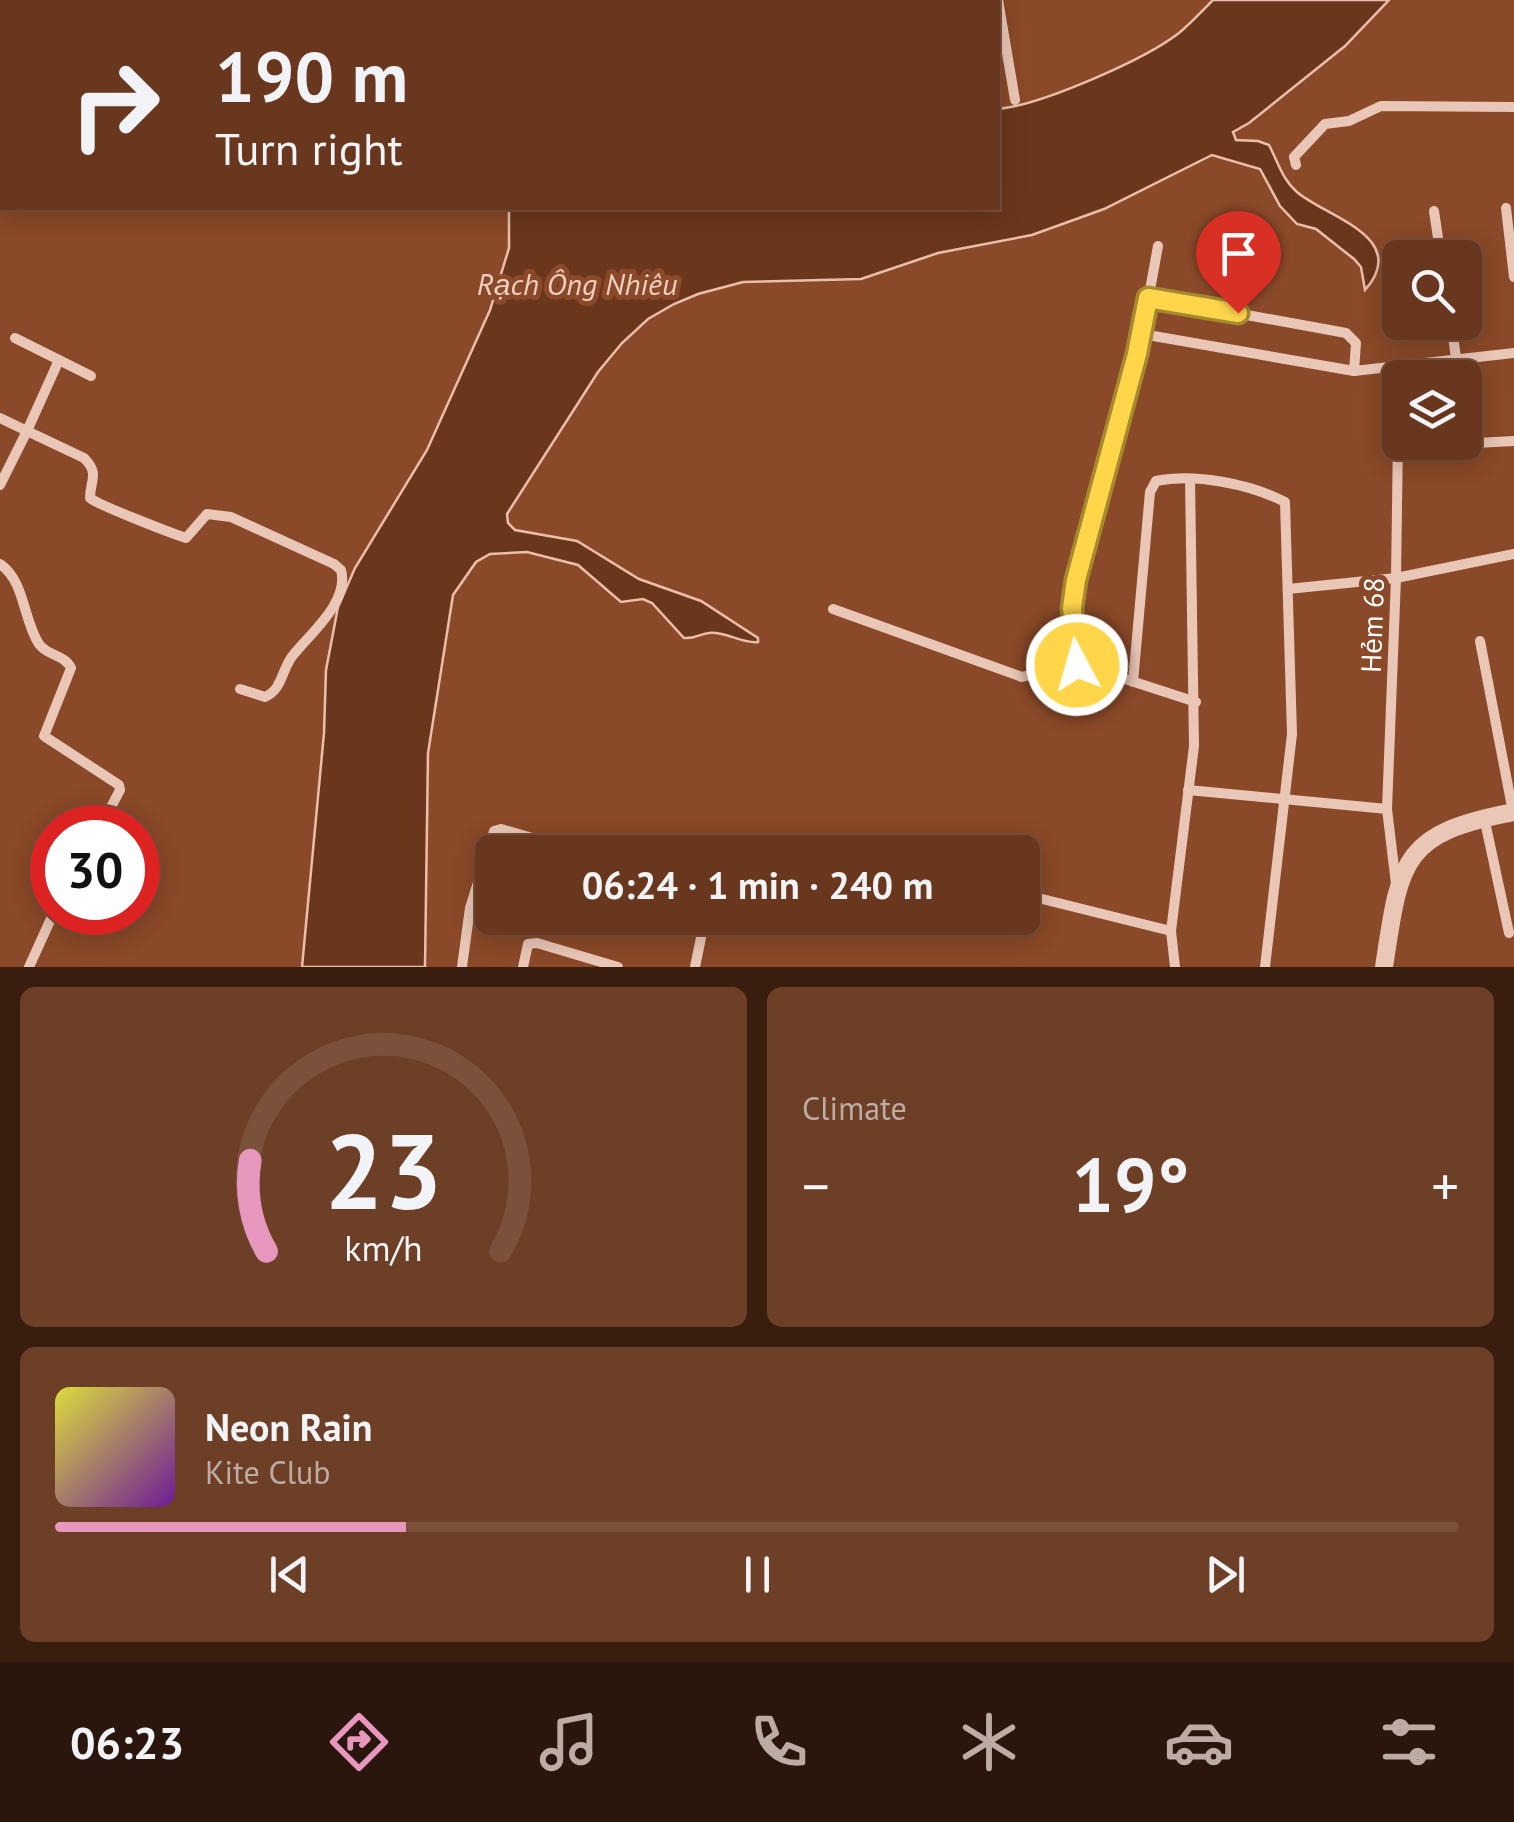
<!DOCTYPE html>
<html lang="en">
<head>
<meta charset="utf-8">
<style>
  body { margin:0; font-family:"PT Sans",sans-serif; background:#6d3f27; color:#f1f3f6; height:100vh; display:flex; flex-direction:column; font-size:38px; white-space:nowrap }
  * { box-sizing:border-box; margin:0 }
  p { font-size:32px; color:#bdaca4 }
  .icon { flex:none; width:55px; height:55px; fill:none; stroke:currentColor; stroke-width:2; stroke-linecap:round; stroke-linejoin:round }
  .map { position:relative; height:967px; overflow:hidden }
  .details { display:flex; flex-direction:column; gap:20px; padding:20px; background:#391e10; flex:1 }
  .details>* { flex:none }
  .banner { position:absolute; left:0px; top:0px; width:1000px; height:210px; box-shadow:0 5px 25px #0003,0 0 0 2px #7b513c; background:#68371e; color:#f1f3f6; overflow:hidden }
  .tools { position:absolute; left:1382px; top:240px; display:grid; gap:20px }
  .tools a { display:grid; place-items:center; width:100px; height:100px; border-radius:15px; background:#68371e; box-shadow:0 5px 25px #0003,0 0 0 2px #7b513c; font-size:50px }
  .speed { position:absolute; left:30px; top:805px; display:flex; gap:20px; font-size:50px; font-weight:700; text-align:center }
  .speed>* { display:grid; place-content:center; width:130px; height:130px; border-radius:50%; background:#68371e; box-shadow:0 5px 25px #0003,0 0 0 2px #7b513c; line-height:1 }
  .speed .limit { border:15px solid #d22; background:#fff; color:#111 }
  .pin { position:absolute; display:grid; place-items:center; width:85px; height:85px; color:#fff; margin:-102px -42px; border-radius:50% 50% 50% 0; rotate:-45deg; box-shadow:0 0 10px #0007 }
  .pin .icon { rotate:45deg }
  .me { position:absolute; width:110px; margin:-55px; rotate:354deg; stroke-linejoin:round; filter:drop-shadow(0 0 8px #0008) }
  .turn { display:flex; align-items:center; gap:35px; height:210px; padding:0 50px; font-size:45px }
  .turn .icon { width:130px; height:130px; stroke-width:2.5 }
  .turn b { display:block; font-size:70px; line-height:85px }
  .big { font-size:75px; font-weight:700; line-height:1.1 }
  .details .widget { flex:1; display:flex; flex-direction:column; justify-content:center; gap:15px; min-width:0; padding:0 35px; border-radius:15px; background:#6d3f27 }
  .details .dial { align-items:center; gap:0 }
  .dial svg { height:260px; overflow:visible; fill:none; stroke:#7b513c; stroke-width:7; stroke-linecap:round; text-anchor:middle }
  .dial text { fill:#f1f3f6; stroke:none }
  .song { display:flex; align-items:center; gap:30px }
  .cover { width:120px; height:120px; border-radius:15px; background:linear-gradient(135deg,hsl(60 70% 55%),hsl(280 70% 35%)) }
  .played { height:10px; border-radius:5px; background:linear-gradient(90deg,#e797bd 25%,#7b513c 25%) }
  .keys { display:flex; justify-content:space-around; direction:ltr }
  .heat { display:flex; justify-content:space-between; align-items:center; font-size:55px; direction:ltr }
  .details .tiles { flex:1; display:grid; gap:20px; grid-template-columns:1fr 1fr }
  .widget:last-child { grid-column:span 2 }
  .trip { position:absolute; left:475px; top:835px; width:565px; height:100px; border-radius:15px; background:#68371e; box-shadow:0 5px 25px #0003,0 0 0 2px #7b513c; font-weight:700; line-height:100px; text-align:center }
  .dock { display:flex; height:160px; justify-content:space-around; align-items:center; background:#2a160c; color:#bdaca4 }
  .dock .icon { width:70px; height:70px }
  .dock .selected { color:#e797bd }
  .dock b { font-size:45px; color:#f1f3f6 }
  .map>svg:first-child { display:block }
  .water { fill:#6b371c; stroke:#eabeaa; stroke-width:2.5 }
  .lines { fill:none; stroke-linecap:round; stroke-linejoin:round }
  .minor { stroke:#e9c6b6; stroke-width:10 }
  .tertiary { stroke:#e9c6b6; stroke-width:18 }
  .route-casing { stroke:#a68a30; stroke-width:25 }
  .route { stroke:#ffd54a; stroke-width:18 }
  .labels { text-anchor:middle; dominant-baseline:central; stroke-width:10; stroke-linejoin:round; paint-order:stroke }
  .street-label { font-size:28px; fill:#fff; stroke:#8a4928 }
  .water-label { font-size:30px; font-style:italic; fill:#f0d0c1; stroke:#8a4928 }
</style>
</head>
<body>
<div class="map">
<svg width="1514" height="967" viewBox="0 0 1514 967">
  <rect width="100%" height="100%" fill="#8a4928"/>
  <!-- water -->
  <path class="water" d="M1213,0H1389L1345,46L1249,123L1233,132L1236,140L1258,141L1269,145C1278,162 1282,179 1297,192C1324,216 1412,237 1365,290L1361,267L1354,259L1316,229L1297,224L1280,206L1260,169L1212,155L1104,209L1032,235L938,253L861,279L743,282L698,294L674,304L648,319L622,343L598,372L507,514L508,523L515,530L577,541L639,579L701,601L758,638V642C742,644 726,631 709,633C699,634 695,639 684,638L652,603L643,599L621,602L578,565L527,552L490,554L476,562L453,595L428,753L425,967H302L324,733L326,670L338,607L355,568L427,450L490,310L509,248V208H998V109C1041,105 1144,60 1179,33C1191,23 1202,11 1213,0Z"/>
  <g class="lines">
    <!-- minor -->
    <g class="minor">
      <path d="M748,0L750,2"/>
      <path d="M828,0L830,2"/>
      <path d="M998,0L1015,100"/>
      <path d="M418,2L420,0"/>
      <path d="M473,2L475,0"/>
      <path d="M655,2L657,0"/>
      <path d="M1296,165L1294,157L1325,124L1349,121L1381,106L1514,107"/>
      <path d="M1506,208L1514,277"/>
      <path d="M1434,211L1441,258"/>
      <path d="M1148,297L1346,333L1356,343L1354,371"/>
      <path d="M1451,322L1456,358"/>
      <path d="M1142,334L1354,371L1514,353"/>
      <path d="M15,338L91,376"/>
      <path d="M59,360L27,431L84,458C100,474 90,480 90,498C98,505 171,533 186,538L207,514L231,517L334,564L341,570C350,603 307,636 291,658C281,673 282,689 265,697L240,689"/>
      <path d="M0,418L27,431L0,485"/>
      <path d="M1399,447L1514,441"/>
      <path d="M0,564C25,581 23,620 39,644C47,656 64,654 71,668L44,736L119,785L120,790L100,828"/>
      <path d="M1288,589L1396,578L1514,554"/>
      <path d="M833,609L1022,677L1071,664L1085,666L1196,702"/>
      <path d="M1480,641L1513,812"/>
      <path d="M1077,665L1071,609L1076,580L1142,334L1158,246"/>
      <path d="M1133,682L1150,492L1156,481C1195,473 1250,484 1285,502L1292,734L1265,967"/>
      <path d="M1188,790L1387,809"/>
      <path d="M1484,817L1509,933"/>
      <path d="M1396,884L1387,809L1396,578L1399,366"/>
      <path d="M1022,894L1171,931"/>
      <path d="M29,967L54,912"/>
      <path d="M462,967L470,908L494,831L501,829L580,852"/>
      <path d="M523,967L528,944L537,943L618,967"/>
      <path d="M695,967L705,918"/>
      <path d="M1175,967L1171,931L1194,746L1190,479"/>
    </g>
    <!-- tertiary -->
    <path class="tertiary" d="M1384,967C1400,862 1400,833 1514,812"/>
  </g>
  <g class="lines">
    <defs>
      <path id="route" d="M1077,665L1072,608L1076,580L1137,354L1148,298L1238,313"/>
    </defs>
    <!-- route casing -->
    <use href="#route" class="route-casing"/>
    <!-- route -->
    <use href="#route" class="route"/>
  </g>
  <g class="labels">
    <!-- street labels -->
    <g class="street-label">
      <text transform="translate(1372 625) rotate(-88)">Hẻm 68</text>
    </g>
    <!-- water labels -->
    <g class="water-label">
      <text x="577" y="283">Rạch Ông Nhiêu</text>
    </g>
  </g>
</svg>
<div class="tools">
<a><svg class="icon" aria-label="search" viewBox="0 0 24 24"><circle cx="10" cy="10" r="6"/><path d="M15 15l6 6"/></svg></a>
<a><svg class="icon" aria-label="layers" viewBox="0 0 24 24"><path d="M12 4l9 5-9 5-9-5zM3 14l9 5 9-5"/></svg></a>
</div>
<div class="speed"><div class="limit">30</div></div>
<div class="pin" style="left:1238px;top:313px;background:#d93025"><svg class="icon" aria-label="arrive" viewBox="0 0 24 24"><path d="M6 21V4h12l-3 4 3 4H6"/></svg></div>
<svg class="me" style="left:1077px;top:665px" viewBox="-20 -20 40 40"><circle r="17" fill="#ffd54a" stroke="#fff" stroke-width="3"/><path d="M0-11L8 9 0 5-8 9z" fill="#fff"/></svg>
<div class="trip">06:24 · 1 min · 240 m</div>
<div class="banner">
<div class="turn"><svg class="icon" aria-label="right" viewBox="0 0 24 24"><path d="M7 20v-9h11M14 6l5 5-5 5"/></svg><div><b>190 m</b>Turn right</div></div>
</div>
</div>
<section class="details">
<div class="tiles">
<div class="widget dial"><svg viewBox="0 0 100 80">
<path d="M14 69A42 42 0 1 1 86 69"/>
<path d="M14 69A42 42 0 0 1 9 41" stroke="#e797bd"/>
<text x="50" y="56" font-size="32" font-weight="700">23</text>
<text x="50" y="72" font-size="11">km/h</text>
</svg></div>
<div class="widget"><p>Climate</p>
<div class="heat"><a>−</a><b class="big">19°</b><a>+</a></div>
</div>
<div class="widget">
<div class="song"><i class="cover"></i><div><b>Neon Rain</b><p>Kite Club</p></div></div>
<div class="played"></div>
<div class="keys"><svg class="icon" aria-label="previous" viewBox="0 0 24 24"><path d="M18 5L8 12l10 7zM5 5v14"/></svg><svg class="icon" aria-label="pause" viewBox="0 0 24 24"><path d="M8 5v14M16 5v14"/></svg><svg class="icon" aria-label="next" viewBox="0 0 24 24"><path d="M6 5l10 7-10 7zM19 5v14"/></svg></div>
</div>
</div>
</section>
<nav class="dock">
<b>06:23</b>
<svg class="icon selected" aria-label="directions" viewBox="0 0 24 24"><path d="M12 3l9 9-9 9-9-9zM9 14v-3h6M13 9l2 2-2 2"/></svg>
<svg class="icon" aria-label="music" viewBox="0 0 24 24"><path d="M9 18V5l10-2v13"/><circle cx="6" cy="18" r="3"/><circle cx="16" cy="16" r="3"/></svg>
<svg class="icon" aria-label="phone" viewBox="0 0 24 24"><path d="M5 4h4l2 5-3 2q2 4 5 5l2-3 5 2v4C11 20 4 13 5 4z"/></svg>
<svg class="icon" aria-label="climate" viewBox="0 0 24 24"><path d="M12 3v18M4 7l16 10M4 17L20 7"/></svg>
<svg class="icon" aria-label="car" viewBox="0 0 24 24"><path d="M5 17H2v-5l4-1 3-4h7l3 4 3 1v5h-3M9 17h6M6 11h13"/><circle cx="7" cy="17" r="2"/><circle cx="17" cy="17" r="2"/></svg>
<svg class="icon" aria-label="filters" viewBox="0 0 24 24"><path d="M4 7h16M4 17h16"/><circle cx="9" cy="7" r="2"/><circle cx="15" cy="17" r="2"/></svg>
</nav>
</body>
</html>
